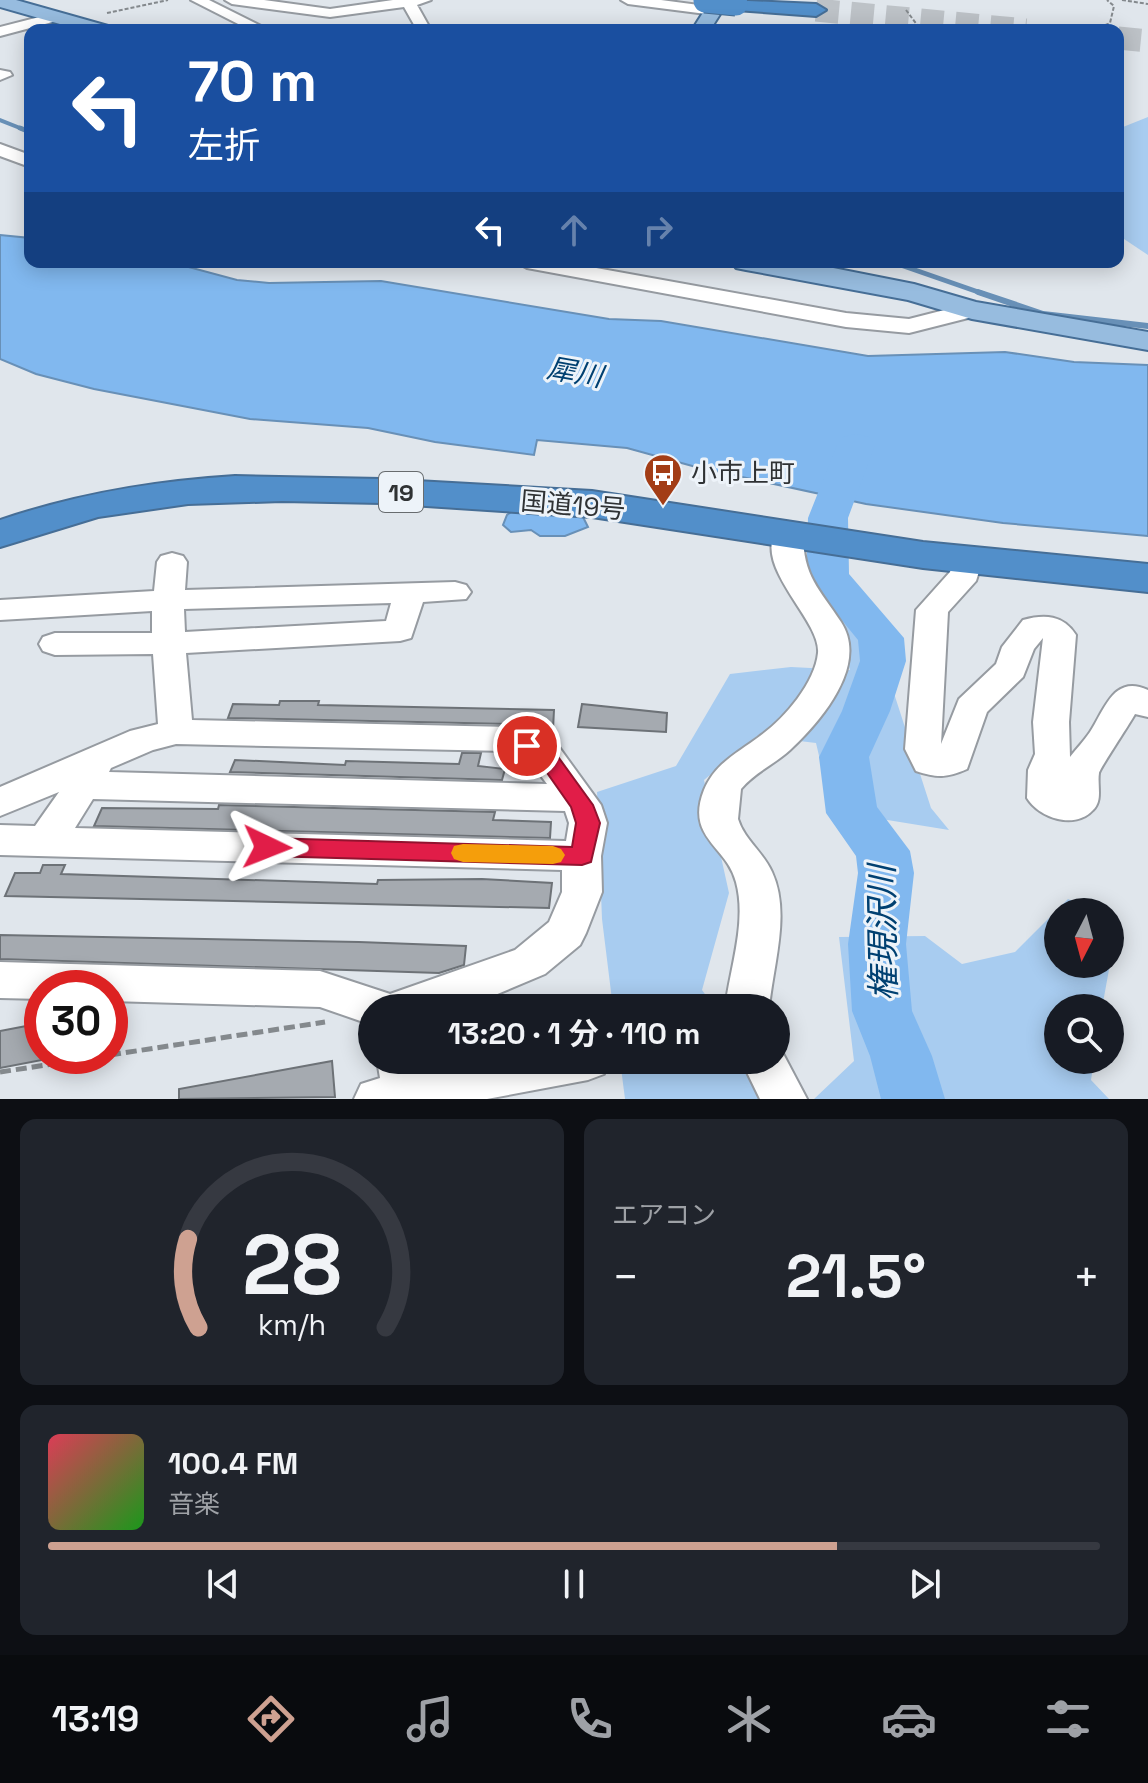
<!DOCTYPE html>
<html lang="ja">
<head>
<meta charset="utf-8">
<style>
  body { margin:0; font-family:"Space Grotesk","Noto Sans JP",sans-serif; background:#20242c; color:#f1f3f6; height:100vh; display:flex; flex-direction:column; font-size:30px; white-space:nowrap }
  * { box-sizing:border-box; margin:0 }
  p { font-size:26px; color:#9ea1a6 }
  .icon { flex:none; width:44px; height:44px; fill:none; stroke:currentColor; stroke-width:2; stroke-linecap:round; stroke-linejoin:round }
  .map { position:relative; height:1099px; overflow:hidden }
  .sheet { display:flex; flex-direction:column; gap:20px; padding:20px; background:#0d0f14; flex:1 }
  .sheet>* { flex:none }
  .top-card { position:absolute; left:24px; top:24px; width:1100px; height:244px; border-radius:16px; box-shadow:0 4px 20px #0003; background:#1a4fa0; color:#fff; overflow:hidden }
  .needle { width:52px; rotate:186deg }
  .controls { position:absolute; left:1044px; top:898px; display:grid; gap:16px }
  .controls a { display:grid; place-items:center; width:80px; height:80px; border-radius:50%; background:#171b24; box-shadow:0 4px 20px #0003; font-size:40px }
  .speed { position:absolute; left:24px; top:970px; display:flex; gap:16px; font-size:40px; font-weight:700; text-align:center }
  .speed>* { display:grid; place-content:center; width:104px; height:104px; border-radius:50%; background:#171b24; box-shadow:0 4px 20px #0003; line-height:1 }
  .speed .limit { border:12px solid #d22; background:#fff; color:#111 }
  .pin { position:absolute; display:grid; place-items:center; width:68px; height:68px; color:#fff; margin:-34px; border:4px solid #fff; border-radius:50%; box-shadow:0 2px 8px #0007 }
  .me { position:absolute; width:88px; margin:-44px; rotate:92deg; stroke-linejoin:round; filter:drop-shadow(0 0 6px #0008) }
  .turn { display:flex; align-items:center; gap:28px; height:168px; padding:0 32px; font-size:36px }
  .turn .icon { width:104px; height:104px; stroke-width:2.5 }
  .turn b { display:block; font-size:56px; line-height:68px }
  .lanes { display:flex; align-items:center; height:76px; padding:0 32px; background:#0003; justify-content:center; gap:40px; direction:ltr }
  .lanes .off { opacity:.35 }
  .big { font-size:60px; font-weight:700; line-height:1.1 }
  .sheet .card { flex:1; display:flex; flex-direction:column; justify-content:center; gap:12px; min-width:0; padding:0 28px; border-radius:16px; background:#20242c }
  .sheet .dial { align-items:center; gap:0 }
  .dial svg { height:208px; overflow:visible; fill:none; stroke:#363941; stroke-width:7; stroke-linecap:round; text-anchor:middle }
  .dial text { fill:#f1f3f6; stroke:none }
  .song { display:flex; align-items:center; gap:24px }
  .cover { width:96px; height:96px; border-radius:12px; background:linear-gradient(135deg,hsl(350 70% 55%),hsl(120 70% 35%)) }
  .played { height:8px; border-radius:4px; background:linear-gradient(90deg,#cea191 75%,#363941 75%) }
  .keys { display:flex; justify-content:space-around; direction:ltr }
  .heat { display:flex; justify-content:space-between; align-items:center; font-size:44px; direction:ltr }
  .sheet .tiles { flex:1; display:grid; gap:20px; grid-template-columns:1fr 1fr }
  .card:last-child { grid-column:span 2 }
  .trip { position:absolute; left:358px; top:994px; width:432px; height:80px; border-radius:40px; background:#171b24; box-shadow:0 4px 20px #0003; font-weight:700; line-height:80px; text-align:center }
  .tab-bar { display:flex; height:128px; justify-content:space-around; align-items:center; background:#090b0e; color:#9ea1a6 }
  .tab-bar .icon { width:56px; height:56px }
  .tab-bar .current { color:#cea191 }
  .tab-bar b { font-size:36px; color:#f1f3f6 }
  .map>svg:first-child { display:block }
  .green { fill:#a8ccf0 }
  .water { fill:#81b8ef; stroke:#6890b7; stroke-width:2 }
  .lines { fill:none; stroke-linecap:round; stroke-linejoin:round }
  .stream-far2 { stroke:#6890b7; stroke-width:4 }
  .stream-far1 { stroke:#6890b7; stroke-width:5 }
  .stream { stroke:#6890b7; stroke-width:6 }
  .river { fill:#81b8ef; fill-rule:evenodd }
  .building { fill:#a5aab0; stroke:#6d7277; stroke-width:2 }
  .highway-tunnel { stroke:#bdc2c7; stroke-width:23; stroke-dasharray:23 12; stroke-linecap:butt }
  .minor-casing { stroke:#969ba1; stroke-width:4 }
  .major-casing { stroke:#466e96; stroke-width:4 }
  .highway-casing { stroke:#466e96; stroke-width:4 }
  .path-far1 { stroke:#84898d; stroke-width:2; stroke-dasharray:4 2; stroke-linecap:butt }
  .path { stroke:#84898d; stroke-width:5; stroke-dasharray:11 5; stroke-linecap:butt }
  .minor { fill:#fff; fill-rule:evenodd }
  .major { fill:#97bcdf; fill-rule:evenodd }
  .highway { fill:#528fca; fill-rule:evenodd }
  .highway-bridge-casing { stroke:#466e96; stroke-width:25; stroke-linecap:butt }
  .highway-bridge { stroke:#528fca; stroke-width:23 }
  .route { fill:#e11d48; stroke:#92132f; stroke-width:2 }
  .slow { fill:#f59e0b }
  .labels { text-anchor:middle; dominant-baseline:central; stroke-width:6; stroke-linejoin:round; paint-order:stroke }
  .shield { fill:#edf3f9; stroke:#686c6f; stroke-width:2 }
  .shield-label { font-size:24px; font-weight:bold; fill:#2f3234 }
  .poi-label { font-size:26px; fill:#2f3234; stroke:#edf3f9; text-anchor:start }
  .street-label { font-size:26px; fill:#2f3234; stroke:#edf3f9 }
  .water-label { font-size:28px; font-style:italic; fill:#004071; stroke:#edf3f9 }
  .near-water-label { font-size:34px; font-style:italic; fill:#004071; stroke:#edf3f9 }
</style>
</head>
<body>
<div class="map">
<svg width="1148" height="1099" viewBox="0 0 1148 1099">
  <rect width="100%" height="100%" fill="#e0e6ec"/>
  <!-- green -->
  <g class="green">
    <path d="M1148,117V255L1118,235V129Z"/>
    <path d="M861,591L931,808L949,830L832,811L816,743L757,736L704,780L729,893L702,990L715,1008H613L602,919L597,792L676,766L730,674L791,667L850,670L825,592Z"/>
    <path d="M1068,899L1097,912H1058V964H1110L1102,1008H1058V1060H1094L1091,1080L1109,1099H814L854,1061L839,937L925,936L962,964L1015,952Z"/>
    <path d="M620,1060H753L781,1099H625Z"/>
  </g>
  <!-- water -->
  <g class="water">
    <path d="M0,235L30,238V262H170L237,280L269,283L381,281L609,319L661,321L868,356L1005,352L1074,362L1148,365V536L1003,523L866,504L696,467L627,448L537,440L534,455L435,442L368,428L250,419L94,389L36,374L0,359Z"/>
    <path d="M515,509L582,515L588,527L565,536H540L531,530L511,532L503,525L507,515Z"/>
  </g>
  <g class="lines">
    <!-- stream-far2 -->
    <path class="stream-far2" d="M0,120L25,130"/>
    <!-- stream-far1 -->
    <g class="stream-far1">
      <path d="M20,128L30,132"/>
      <path d="M892,262L984,294"/>
    </g>
    <!-- stream -->
    <path class="stream" d="M978,292L1043,314L1148,326"/>
    <!-- river -->
    <path class="river" d="M856,434L869,437L875,445L848,518L849,574L904,638L906,661L890,711L869,757L877,807L910,851L914,873L906,944L912,1011L932,1056L945,1099H881L870,1056L852,1011L848,944L858,873L856,856L826,813L819,757L842,711L860,661L858,640L806,576L808,518L837,445L843,437Z"/>
  </g>
  <!-- building -->
  <g class="building">
    <path d="M280,701H319L318,705L554,710L553,729L522,728L510,724L228,718L233,704L279,705Z"/>
    <path d="M582,704L667,713L666,732L578,727Z"/>
    <path d="M462,753H481L478,766L505,769L502,780L230,772L235,760L345,765L346,761L459,764Z"/>
    <path d="M219,805L495,812L493,820L551,822L550,838L94,826L102,808L218,809Z"/>
    <path d="M43,865H65L61,874L377,884L378,880L482,879L552,883L549,908L5,896L15,873H40Z"/>
    <path d="M0,935L359,942L466,946L464,965L439,973L0,959Z"/>
    <path d="M42,1023V1060L0,1068V1031Z"/>
    <path d="M332,1061L335,1097L179,1099V1089Z"/>
  </g>
  <g class="lines">
    <!-- highway-tunnel -->
    <g class="highway-tunnel">
      <path d="M816,10L1026,30"/>
      <path d="M1118,38L1148,41"/>
    </g>
    <defs>
      <g id="minor">
        <path d="M191,0H209L269,30H250Z"/>
        <path d="M225,0H264L330,9L393,0H431L417,5L431,30H417L404,7L330,17L232,4Z"/>
        <path d="M621,0H661L714,7L721,11L714,15L628,4Z"/>
        <path d="M55,13L60,14V20L0,36V27Z"/>
        <path d="M0,70L10,72L12,75L0,80Z"/>
        <path d="M0,144L30,155V167L0,156Z"/>
        <path d="M516,262H563L846,313L909,319L972,303L980,305L984,310L980,315L909,333L846,327L527,268Z"/>
        <path d="M788,524L798,527L803,533C803,577 819,588 841,622C869,665 821,721 790,750C775,764 755,772 741,789L738,819C744,839 763,852 772,872C791,913 773,965 769,1008H725C730,968 747,922 736,882C727,846 685,838 704,790C715,763 739,752 760,736C784,719 815,683 818,653C821,619 750,566 778,527Z"/>
        <path d="M172,553L183,556L187,562L185,590L455,582L466,585L471,592L466,599L423,602L411,638L400,641L186,653L192,720L510,727L556,743L601,805L607,823L601,856L602,892L586,933L580,945L545,974L476,1003L461,1008H372V1025L320,1007L110,1001V988H42V999L0,998V962L320,971L390,994L515,950L549,922L562,892V870L0,855V825L35,826L59,792L0,816V787L130,731L158,724L153,654L55,655L43,651L39,644L43,637L55,633H152V611L0,620V600L154,591L157,562L161,556ZM391,603L386,621L185,632L184,609ZM176,744L506,751L530,761L547,784L109,772L111,768L153,750ZM93,799L565,811L569,823L566,841L75,828Z"/>
        <path d="M967,553L978,556L982,562L976,581L948,612L941,744L959,699L996,664L1002,647L1023,620C1045,614 1063,615 1076,635L1069,722L1070,757C1076,749 1084,741 1090,732C1105,709 1114,674 1148,690V717L1135,714C1129,725 1100,768 1099,773C1097,786 1103,800 1093,810C1075,830 1039,818 1027,798L1028,770L1035,754L1033,722L1043,638L1034,649L1023,677L987,712L967,769C947,778 937,778 916,771L905,749L916,610L950,572L956,556Z"/>
        <path d="M776,1045L779,1046L807,1099H760L741,1060H776Z"/>
        <path d="M377,1060H421L424,1070L478,1060H610L604,1074L588,1080L487,1099H354L361,1084L380,1078Z"/>
      </g>
      <g id="major">
        <path d="M0,0H16L108,26L110,30H81L0,7Z"/>
        <path d="M711,0H729L710,30H692Z"/>
        <path d="M732,262L808,263L914,284L976,302L1148,332V350L972,319L908,300L746,270L736,268Z"/>
      </g>
      <g id="highway">
        <path d="M728,0L816,4L826,10L816,16L736,10L729,8L726,4Z"/>
        <path d="M235,476L381,479L592,491L923,542L1148,564V592L923,568L592,517L381,503L282,501L188,504L98,517L0,547V520C77,494 154,481 235,476Z"/>
      </g>
    </defs>
    <!-- minor casing -->
    <use href="#minor" class="minor-casing"/>
    <!-- major casing -->
    <use href="#major" class="major-casing"/>
    <!-- highway casing -->
    <use href="#highway" class="highway-casing"/>
    <!-- path-far1 -->
    <g class="path-far1">
      <path d="M1122,0L1148,4"/>
      <path d="M906,10L921,30"/>
      <path d="M107,13L168,0"/>
      <path d="M1094,30L1110,23L1114,6L1107,0"/>
    </g>
    <!-- path -->
    <g class="path">
      <path d="M110,1055L325,1022"/>
      <path d="M0,1072L106,1056"/>
    </g>
    <!-- minor -->
    <use href="#minor" class="minor"/>
    <!-- major -->
    <use href="#major" class="major"/>
    <!-- highway -->
    <use href="#highway" class="highway"/>
    <defs>
      <path id="highway-bridge" d="M705,1L736,4"/>
    </defs>
    <!-- highway-bridge casing -->
    <use href="#highway-bridge" class="highway-bridge-casing"/>
    <!-- highway-bridge -->
    <use href="#highway-bridge" class="highway-bridge"/>
  </g>
  <!-- route -->
  <path class="route" d="M527,738L551,747L593,805L600,823L591,862L582,865L267,856L259,853L255,847L259,841L267,838L572,847L576,823L571,807L536,757L519,751L516,746L519,740Z"/>
  <!-- slow -->
  <path class="slow" d="M463,844L553,846L561,849L565,855L561,862L553,864L463,862L454,859L451,853L454,846Z"/>
  <!-- icons -->
  <defs>
    <symbol id="bus-pin" viewBox="-11 -11 22 30"><path d="M0 17L-7.5 6A9.5 9.5 0 1 1 7.5 6Z" fill="#a33d16" stroke="#edf3f9"/><path d="M-5-6H5V4H4V6H2V4H-2V6H-4V4H-5ZM-3.5-4V0h7V-4ZM-3.5 1.2v1.5H-2V1.2ZM2 1.2v1.5H3.5V1.2Z" fill="#fff"/></symbol>
  </defs>
  <g fill-rule="evenodd">
    <use href="#bus-pin" x="641" y="451" width="44" height="60"/>
  </g>
  <g class="labels">
    <!-- shield labels -->
    <rect class="shield" x="379" y="472" width="44" height="40" rx="6"/>
    <g class="shield-label">
      <text x="401" y="492">19</text>
    </g>
    <!-- poi labels -->
    <g class="poi-label">
      <text x="691" y="473">小市上町</text>
    </g>
    <!-- street labels -->
    <g class="street-label">
      <text transform="translate(573 505) rotate(5)">国道19号</text>
    </g>
    <!-- water labels -->
    <g class="water-label">
      <text transform="translate(575 372) rotate(10)">犀川</text>
    </g>
    <!-- near-water labels -->
    <g class="near-water-label">
      <text transform="translate(883 933) rotate(-91)">権現沢川</text>
    </g>
  </g>
</svg>
<div class="controls">
<a><svg class="needle" viewBox="-14 -14 28 28"><path d="M0-13l5 13h-10z" fill="#e53935"/><path d="M0 13l5-13h-10z" fill="#9ea1a6"/></svg></a>
<a><svg class="icon" aria-label="search" viewBox="0 0 24 24"><circle cx="10" cy="10" r="6"/><path d="M15 15l6 6"/></svg></a>
</div>
<div class="speed"><div class="limit">30</div></div>
<div class="pin" style="left:527px;top:746px;background:#d93025"><svg class="icon" aria-label="arrive" viewBox="0 0 24 24"><path d="M6 21V4h12l-3 4 3 4H6"/></svg></div>
<svg class="me" style="left:267px;top:847px" viewBox="-20 -20 40 40"><path d="M0-17L14 15 0 8-14 15z" fill="#e11d48" stroke="#fff" stroke-width="4"/></svg>
<div class="trip">13:20 · 1 分 · 110 m</div>
<div class="top-card">
<div class="turn"><svg class="icon" aria-label="left" viewBox="0 0 24 24"><path d="M17 20v-9H6M10 6l-5 5 5 5"/></svg><div><b>70 m</b>左折</div></div>
<div class="lanes"><svg class="icon" aria-label="left" viewBox="0 0 24 24"><path d="M17 20v-9H6M10 6l-5 5 5 5"/></svg><svg class="icon off" aria-label="ahead" viewBox="0 0 24 24"><path d="M12 20V5M6 11l6-6 6 6"/></svg><svg class="icon off" aria-label="right" viewBox="0 0 24 24"><path d="M7 20v-9h11M14 6l5 5-5 5"/></svg></div>
</div>
</div>
<section class="sheet">
<div class="tiles">
<div class="card dial"><svg viewBox="0 0 100 80">
<path d="M14 69A42 42 0 1 1 86 69"/>
<path d="M14 69A42 42 0 0 1 10 35" stroke="#cea191"/>
<text x="50" y="56" font-size="32" font-weight="700">28</text>
<text x="50" y="72" font-size="11">km/h</text>
</svg></div>
<div class="card"><p>エアコン</p>
<div class="heat"><a>−</a><b class="big">21.5°</b><a>+</a></div>
</div>
<div class="card">
<div class="song"><i class="cover"></i><div><b>100.4 FM</b><p>音楽</p></div></div>
<div class="played"></div>
<div class="keys"><svg class="icon" aria-label="previous" viewBox="0 0 24 24"><path d="M18 5L8 12l10 7zM5 5v14"/></svg><svg class="icon" aria-label="pause" viewBox="0 0 24 24"><path d="M8 5v14M16 5v14"/></svg><svg class="icon" aria-label="next" viewBox="0 0 24 24"><path d="M6 5l10 7-10 7zM19 5v14"/></svg></div>
</div>
</div>
</section>
<nav class="tab-bar">
<b>13:19</b>
<svg class="icon current" aria-label="directions" viewBox="0 0 24 24"><path d="M12 3l9 9-9 9-9-9zM9 14v-3h6M13 9l2 2-2 2"/></svg>
<svg class="icon" aria-label="music" viewBox="0 0 24 24"><path d="M9 18V5l10-2v13"/><circle cx="6" cy="18" r="3"/><circle cx="16" cy="16" r="3"/></svg>
<svg class="icon" aria-label="phone" viewBox="0 0 24 24"><path d="M5 4h4l2 5-3 2q2 4 5 5l2-3 5 2v4C11 20 4 13 5 4z"/></svg>
<svg class="icon" aria-label="climate" viewBox="0 0 24 24"><path d="M12 3v18M4 7l16 10M4 17L20 7"/></svg>
<svg class="icon" aria-label="car" viewBox="0 0 24 24"><path d="M5 17H2v-5l4-1 3-4h7l3 4 3 1v5h-3M9 17h6M6 11h13"/><circle cx="7" cy="17" r="2"/><circle cx="17" cy="17" r="2"/></svg>
<svg class="icon" aria-label="filters" viewBox="0 0 24 24"><path d="M4 7h16M4 17h16"/><circle cx="9" cy="7" r="2"/><circle cx="15" cy="17" r="2"/></svg>
</nav>
</body>
</html>
